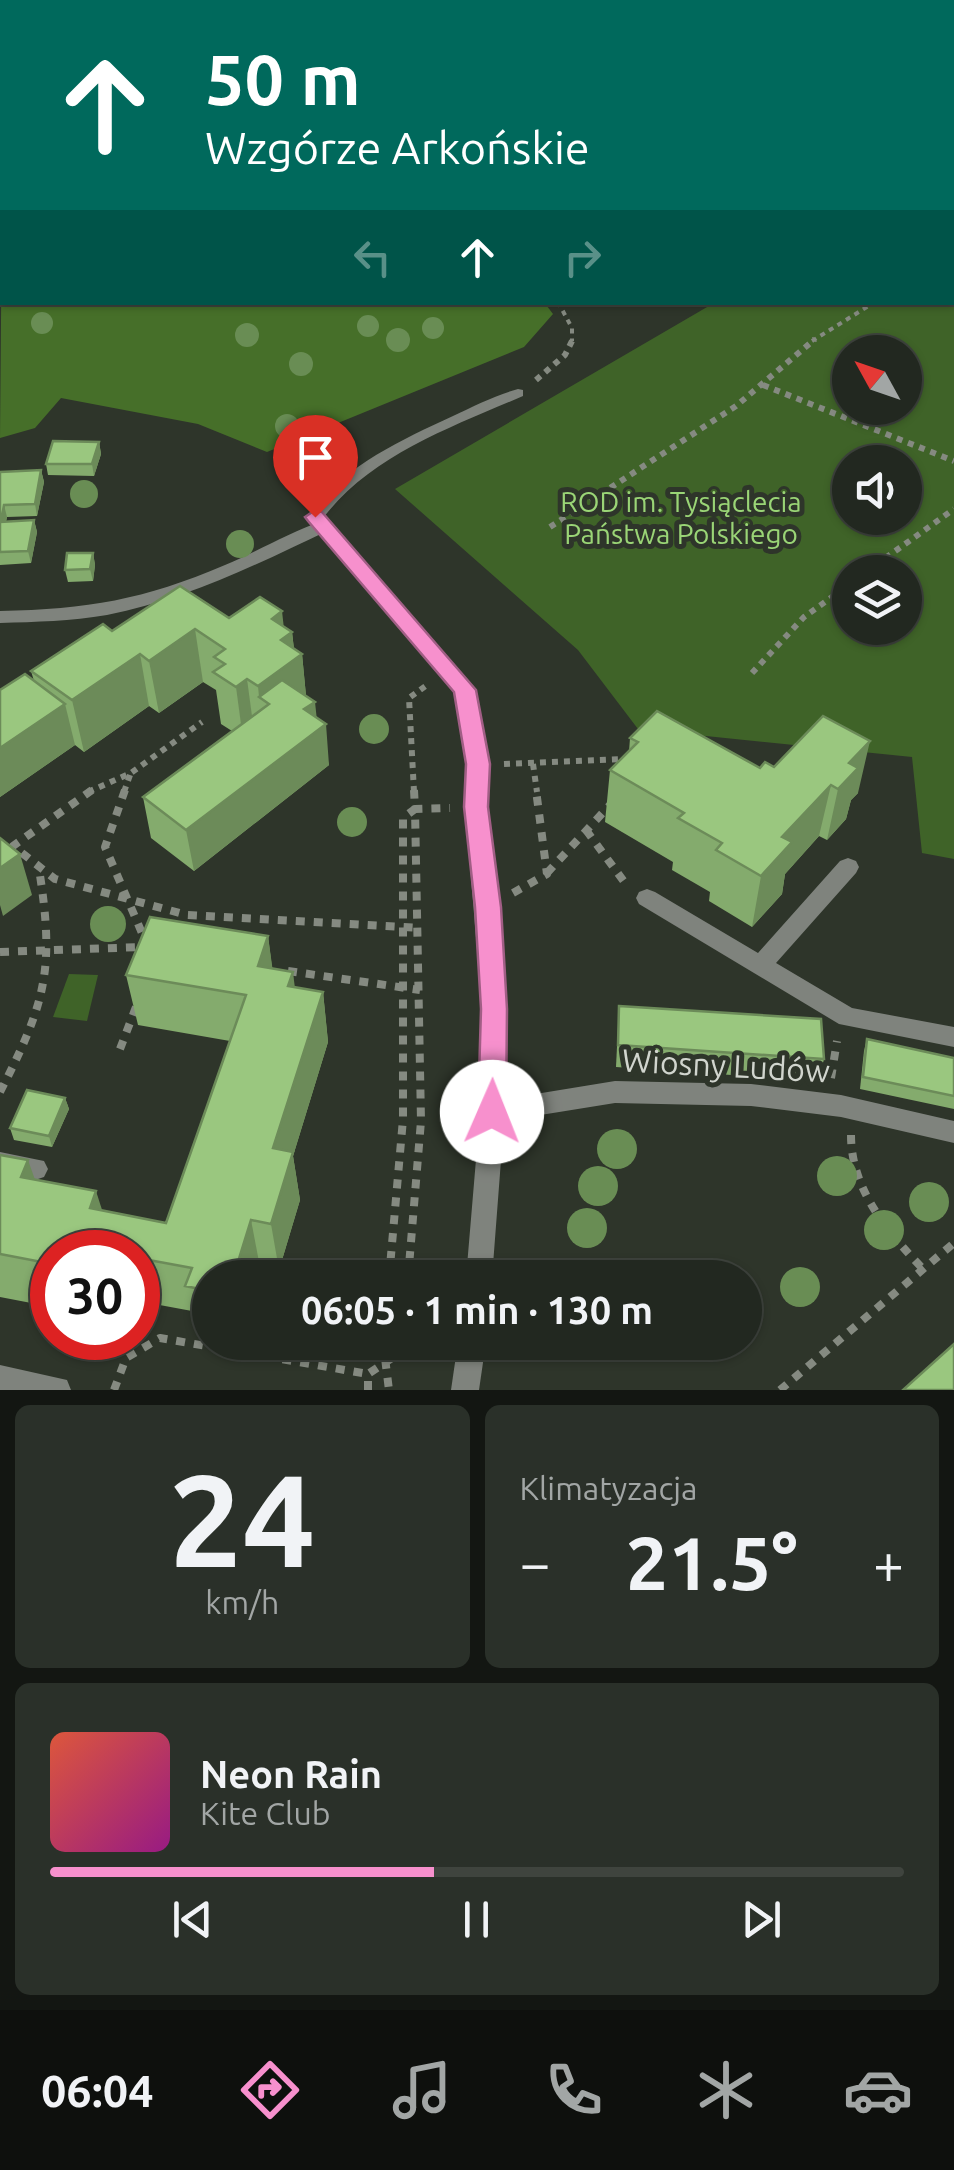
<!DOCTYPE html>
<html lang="pl">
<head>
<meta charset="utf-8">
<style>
  body { margin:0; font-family:Ubuntu,sans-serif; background:#2a3029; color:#f1f3f6; height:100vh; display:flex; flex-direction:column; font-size:38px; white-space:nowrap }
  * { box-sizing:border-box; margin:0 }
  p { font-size:32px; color:#a2a6a5 }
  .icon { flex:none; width:55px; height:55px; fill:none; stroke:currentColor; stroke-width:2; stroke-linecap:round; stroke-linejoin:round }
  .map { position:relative; height:1390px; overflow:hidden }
  .side { display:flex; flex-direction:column; gap:15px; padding:15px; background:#131612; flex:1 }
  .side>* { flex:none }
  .hud { position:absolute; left:0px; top:0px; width:955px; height:305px; box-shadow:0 2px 8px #0004,0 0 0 2px #3f443e; background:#00695c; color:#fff; overflow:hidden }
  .needle { width:65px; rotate:310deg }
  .controls { position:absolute; left:832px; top:335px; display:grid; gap:20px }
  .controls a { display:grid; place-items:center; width:90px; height:90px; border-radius:50%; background:#222820; box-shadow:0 2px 8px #0004,0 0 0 2px #3f443e; font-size:50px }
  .speed { position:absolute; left:30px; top:1230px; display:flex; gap:20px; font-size:50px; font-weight:700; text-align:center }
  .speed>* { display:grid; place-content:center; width:130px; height:130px; border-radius:50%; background:#222820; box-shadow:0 2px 8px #0004,0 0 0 2px #3f443e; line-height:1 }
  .speed .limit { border:15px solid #d22; background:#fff; color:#111 }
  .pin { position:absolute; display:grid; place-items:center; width:85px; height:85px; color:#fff; margin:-102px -42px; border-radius:50% 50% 50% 0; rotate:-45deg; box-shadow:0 0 10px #0007 }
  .pin .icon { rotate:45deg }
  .me { position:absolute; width:110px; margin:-55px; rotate:1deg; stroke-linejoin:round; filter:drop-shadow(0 0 8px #0008) }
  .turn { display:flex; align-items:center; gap:35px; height:210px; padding:0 40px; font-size:45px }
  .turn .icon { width:130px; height:130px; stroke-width:2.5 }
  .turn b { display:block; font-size:70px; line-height:85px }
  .lanes { display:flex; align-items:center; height:95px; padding:0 40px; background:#0003; justify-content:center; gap:50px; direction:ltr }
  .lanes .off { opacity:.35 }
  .big { font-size:75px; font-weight:700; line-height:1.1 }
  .side .card { flex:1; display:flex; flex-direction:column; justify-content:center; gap:15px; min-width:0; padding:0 35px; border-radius:15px; background:#2a3029 }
  .side .dial { align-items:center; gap:0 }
  .dial b { font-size:130px; line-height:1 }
  .song { display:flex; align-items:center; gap:30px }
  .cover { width:120px; height:120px; border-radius:15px; background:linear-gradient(135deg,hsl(10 70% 55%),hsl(310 70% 35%)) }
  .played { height:10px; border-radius:5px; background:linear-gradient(90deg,#f790cd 45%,#3f443e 45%) }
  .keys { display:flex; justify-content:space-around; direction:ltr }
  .heat { display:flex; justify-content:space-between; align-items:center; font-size:55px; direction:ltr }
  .side .tiles { flex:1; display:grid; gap:15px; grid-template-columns:1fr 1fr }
  .card:last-child { grid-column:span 2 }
  .trip { position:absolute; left:192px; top:1260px; width:570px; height:100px; border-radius:50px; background:#222820; box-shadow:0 2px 8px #0004,0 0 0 2px #3f443e; font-weight:700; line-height:100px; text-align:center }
  .dock { display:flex; height:160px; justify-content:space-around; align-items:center; background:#0e100d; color:#a2a6a5 }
  .dock .icon { width:70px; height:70px }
  .dock .selected { color:#f790cd }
  .dock b { font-size:45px; color:#f1f3f6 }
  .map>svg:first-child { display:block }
  .green { fill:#3f6328; fill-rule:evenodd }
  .forest { fill:#466f29 }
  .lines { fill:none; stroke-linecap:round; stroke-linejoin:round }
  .path-far2 { stroke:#858a81; stroke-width:4; stroke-dasharray:5 5; stroke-linecap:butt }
  .path-far1 { stroke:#858a81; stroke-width:6; stroke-dasharray:6 6; stroke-linecap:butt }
  .path { stroke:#858a81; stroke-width:8; stroke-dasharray:9 9; stroke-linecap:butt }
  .service { fill:#7f837d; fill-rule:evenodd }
  .minor { fill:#7f837d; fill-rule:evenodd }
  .tree { fill:#698d54 }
  .wall { fill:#84ab6d }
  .shaded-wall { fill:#6c8b59 }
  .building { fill:#9ac77f; stroke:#6c8b59; stroke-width:2.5 }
  .route { fill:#f790cd; stroke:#a15e85; stroke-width:2.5 }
  .labels { text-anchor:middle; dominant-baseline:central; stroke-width:10; stroke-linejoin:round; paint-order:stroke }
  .park-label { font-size:28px; fill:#9ad576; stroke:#2e352a }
  .near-street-label { font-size:32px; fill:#d1d5ce; stroke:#2e352a }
</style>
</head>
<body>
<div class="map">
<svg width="954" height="1390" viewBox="0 0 954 1390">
  <rect width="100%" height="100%" fill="#2e352a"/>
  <!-- green -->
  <g class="green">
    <path d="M953,194H954V859L922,853L912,757L638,729L578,650L395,489L714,303L952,302ZM850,352H905V408H850ZM850,462H905V518H850ZM850,572H905V628H850Z"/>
    <path d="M69,974L98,975L87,1021L53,1017Z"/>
  </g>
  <!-- forest -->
  <path class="forest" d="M2,204V302H544L553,314L524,347L267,452L198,424L61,398L35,428L0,438Z"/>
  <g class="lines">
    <!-- path-far2 -->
    <g class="path-far2">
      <path d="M558,302L572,328V341"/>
      <path d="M812,341L875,302"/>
    </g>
    <!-- path-far1 -->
    <g class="path-far1">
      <path d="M536,380L565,355L573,339"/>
      <path d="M763,385L954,461"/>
      <path d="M550,527L736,406L815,339"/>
      <path d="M866,572L954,509"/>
      <path d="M752,673L804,617L850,584"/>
      <path d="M504,764L627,759"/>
      <path d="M533,764L537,792"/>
      <path d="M88,792L131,773L202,722"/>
      <path d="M124,792L130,775"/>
      <path d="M414,792L409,698L427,685"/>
    </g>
    <!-- path -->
    <g class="path">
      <path d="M92,790L13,846L55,879L187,915L420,928"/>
      <path d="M125,790L105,847L145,940"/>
      <path d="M586,830L625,883"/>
      <path d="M547,873L610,805"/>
      <path d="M513,893L547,874L536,790"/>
      <path d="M0,952L143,947"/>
      <path d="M288,971L420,990"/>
      <path d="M120,1049L136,1007"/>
      <path d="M831,1078L837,1041"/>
      <path d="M0,1092C46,1002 55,969 39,869"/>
      <path d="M851,1135C851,1189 887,1231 923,1269"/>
      <path d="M389,1278L403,1119V818L415,809L414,790"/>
      <path d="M408,1278L421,1121L415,809L450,808"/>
      <path d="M383,1342L389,1390"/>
      <path d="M114,1390L126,1358L160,1338L368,1374"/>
      <path d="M368,1390V1374L401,1352L402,1342"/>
      <path d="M780,1390L954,1243"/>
    </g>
    <!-- service -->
    <g class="service">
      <path d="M936,0H954V4Z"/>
      <path d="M518,389L523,390V396C452,427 368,456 321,521H309L307,517C342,467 399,441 453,416C474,406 496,395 518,389Z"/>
      <path d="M323,521L329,522L331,526L329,530C258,564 185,600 107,615C71,621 36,622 0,623V611C88,609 143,600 225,565C257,552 289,532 323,521Z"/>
    </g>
    <!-- minor -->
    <g class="minor">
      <rect x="392" y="0" width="12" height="2"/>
      <rect x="952" y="48" width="2" height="8"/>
      <rect x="0" y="83" width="2" height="8"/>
      <path d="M315,511L321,513L475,690L488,765L487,807L506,1009L505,1099L615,1081L751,1084L841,1095L954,1121V1143L841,1117L751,1106L615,1103L504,1121L492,1278H466L480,1112L482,1009L465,807L468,765L455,692L309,521L306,517L309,513Z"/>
      <path d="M848,858L856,861L859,867L856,873L776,963L852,1008L954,1027V1047L839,1024L639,904L636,898L639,892L647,889L655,892L758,953L840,861Z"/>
      <path d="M0,1152L44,1161L48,1169L44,1177L35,1180L0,1174Z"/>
      <path d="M458,1342H486L479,1390H451Z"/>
      <path d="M0,1365L67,1380L71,1390H0Z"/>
    </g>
  </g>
  <!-- trees -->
  <g class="tree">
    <circle cx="42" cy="323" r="11"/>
    <circle cx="368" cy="326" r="11"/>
    <circle cx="433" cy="328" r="11"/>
    <circle cx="247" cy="335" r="12"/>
    <circle cx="398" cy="340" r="12"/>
    <circle cx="301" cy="364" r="12"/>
    <circle cx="287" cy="426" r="12"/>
    <circle cx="84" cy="494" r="14"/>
    <circle cx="240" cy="544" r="14"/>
    <circle cx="374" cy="729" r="15"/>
    <circle cx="352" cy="822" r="15"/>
    <circle cx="108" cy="924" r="18"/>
    <circle cx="617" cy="1149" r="20"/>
    <circle cx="837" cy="1176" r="20"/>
    <circle cx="598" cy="1186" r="20"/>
    <circle cx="929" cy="1202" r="20"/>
    <circle cx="587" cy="1228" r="20"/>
    <circle cx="884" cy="1230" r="20"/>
    <circle cx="800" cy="1287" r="20"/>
  </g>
  <!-- wall -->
  <g class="wall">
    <path d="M0,0H148V2H2V21L0,20Z"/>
    <path d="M172,0H350L348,2H172Z"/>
    <path d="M837,0H907L906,2H837Z"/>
    <path d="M99,442L101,454L94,476L48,475L46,464Z"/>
    <path d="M41,470L44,482L37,516L7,517L6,521L34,520L37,532L31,563L0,565V472Z"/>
    <path d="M93,553L95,565L93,581L68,582L65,570Z"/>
    <path d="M229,618L284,626L292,632L294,649L302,654L306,696L316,718L329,765L194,871L151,838L143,797L232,731L221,724L216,690L203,682L159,713L149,706L84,752L75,745L0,797V690L34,681L31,671L112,631Z"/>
    <path d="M630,738L760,768L774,767L858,793L851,800L846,819L827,840L819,836L785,874L782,894L752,927L709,901L710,892L672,870L673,862L605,822L610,770L629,752Z"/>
    <path d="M268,936L272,968L295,987L323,992L328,1042L293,1156L300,1200L279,1270L260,1267L257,1278H210V1335L197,1332L192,1311L138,1301V1252H52V1307L0,1297V1155L35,1180L102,1210L166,1223L230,1041L138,1025L126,975Z"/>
    <path d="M619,1006L824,1059L819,1081L616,1067Z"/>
    <path d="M867,1039L954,1058V1109L860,1089L864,1051Z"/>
    <path d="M65,1098L69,1109L52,1147L14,1140L10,1128Z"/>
  </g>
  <!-- shaded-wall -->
  <g class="shaded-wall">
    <rect x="133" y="0" width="15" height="2"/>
    <rect x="763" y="0" width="40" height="2"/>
    <path d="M890,0H907L906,2H890Z"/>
    <path d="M99,442L101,454L94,476L92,464Z"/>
    <path d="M41,470L44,482L37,516L35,504Z"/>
    <path d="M4,505L7,517L4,534L1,522Z"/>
    <path d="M34,520L37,532L31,563L28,551Z"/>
    <path d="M93,553L95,565L93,581L90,569Z"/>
    <path d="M282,611L285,638L292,632L295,659L302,654L307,706L259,697L258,686L272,619Z"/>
    <path d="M195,629L203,682L159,713L149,661Z"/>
    <path d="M140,654L149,706L84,752L72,700Z"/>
    <path d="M247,679L254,731L243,739L236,687Z"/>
    <path d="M315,702L318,730L326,724L329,765L194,871L186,830L304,709Z"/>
    <path d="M65,704L75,745L0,797V748Z"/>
    <path d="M870,741L858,793L851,800L846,819L827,840L838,789L849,763Z"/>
    <path d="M831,785L819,836L785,874L782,894L752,927L761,876L782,837Z"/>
    <path d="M20,854L32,895L3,916L0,905V868Z"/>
    <path d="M268,936L275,987L258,966Z"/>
    <path d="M293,972L299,1022L288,986Z"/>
    <path d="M323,992L328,1042L293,1156L300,1200L279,1270L271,1224L273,1148Z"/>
    <path d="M65,1098L69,1109L52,1147L49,1136Z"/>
    <path d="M28,1160L45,1208L21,1177Z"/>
    <path d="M96,1191L111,1238L90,1208Z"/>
    <path d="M251,1220L260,1267L257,1278H233Z"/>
  </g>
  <!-- building -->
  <g class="building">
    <path d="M0,0H63L60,2L29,0L27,2H9Z"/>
    <path d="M172,0H207L206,2Z"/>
    <path d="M702,1L703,2H661Z"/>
    <path d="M53,441L99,442L92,464H46Z"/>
    <path d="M41,470L35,504L4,505L1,522L34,520L28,551L0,552V472Z"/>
    <path d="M67,553H93L90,569L65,570Z"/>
    <path d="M180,586L229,618L260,597L282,611L272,619L292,632L281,640L302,654L258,686L247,679L236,687L213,672L225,664L214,657L225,649L195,629L149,661L140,654L72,700L31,671L103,624L112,631Z"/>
    <path d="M25,674L65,704L0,748V690Z"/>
    <path d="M282,680L315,702L304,709L326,724L186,830L143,797L269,704L259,697Z"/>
    <path d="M657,711L760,768L765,762L774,767L823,716L870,741L849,763L858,768L838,789L831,785L782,837L792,842L761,876L716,850L722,843L678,818L684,813L610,770L638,742L630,738Z"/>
    <path d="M0,838L20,854L0,868Z"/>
    <path d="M150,917L268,936L258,966L293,972L288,986L323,992L273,1148L293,1152L271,1224L251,1220L233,1278H210V1291L185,1286L192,1268L138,1258V1252H52V1264L0,1254V1155L28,1160L21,1177L96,1191L90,1208L166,1223L246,995L126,975Z"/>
    <path d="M619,1006L821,1019L824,1059L618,1045Z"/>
    <path d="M867,1039L954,1058V1096L863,1077Z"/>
    <path d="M27,1090L65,1098L49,1136L10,1128Z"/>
    <path d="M954,1344V1390H903Z"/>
  </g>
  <!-- route -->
  <path class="route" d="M315,510L322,512L476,690L490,764L488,807L501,907L507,1009L506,1112L502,1120L492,1124L482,1120L478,1112L481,1009L475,907L464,807L466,764L454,692L308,521L305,517Z"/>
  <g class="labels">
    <!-- park labels -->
    <g class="park-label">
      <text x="681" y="501">ROD im. Tysiąclecia<tspan x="681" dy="32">Państwa Polskiego</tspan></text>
    </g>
    <!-- near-street labels -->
    <g class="near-street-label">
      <text transform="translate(726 1065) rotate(3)">Wiosny Ludów</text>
    </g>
  </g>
</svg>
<div class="controls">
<a><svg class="needle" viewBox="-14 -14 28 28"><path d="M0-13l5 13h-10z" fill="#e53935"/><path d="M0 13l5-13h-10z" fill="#a2a6a5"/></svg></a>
<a><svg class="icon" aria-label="sound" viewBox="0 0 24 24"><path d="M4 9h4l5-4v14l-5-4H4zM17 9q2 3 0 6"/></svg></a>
<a><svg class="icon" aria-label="layers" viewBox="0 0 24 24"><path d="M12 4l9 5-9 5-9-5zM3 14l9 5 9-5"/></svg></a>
</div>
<div class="speed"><div class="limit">30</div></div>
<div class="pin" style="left:315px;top:517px;background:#d93025"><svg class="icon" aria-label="arrive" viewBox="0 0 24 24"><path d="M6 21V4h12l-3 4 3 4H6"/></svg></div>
<svg class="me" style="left:492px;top:1112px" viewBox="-20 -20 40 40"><circle r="19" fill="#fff"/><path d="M0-13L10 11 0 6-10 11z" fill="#f790cd"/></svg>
<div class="trip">06:05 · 1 min · 130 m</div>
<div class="hud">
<div class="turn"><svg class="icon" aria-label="ahead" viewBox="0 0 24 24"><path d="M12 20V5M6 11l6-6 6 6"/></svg><div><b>50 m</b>Wzgórze Arkońskie</div></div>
<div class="lanes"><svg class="icon off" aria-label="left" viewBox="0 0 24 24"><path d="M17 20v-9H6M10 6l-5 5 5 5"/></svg><svg class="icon" aria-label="ahead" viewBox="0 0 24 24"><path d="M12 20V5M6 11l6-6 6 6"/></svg><svg class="icon off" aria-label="right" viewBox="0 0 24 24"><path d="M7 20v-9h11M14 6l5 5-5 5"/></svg></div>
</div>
</div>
<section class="side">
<div class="tiles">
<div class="card dial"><b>24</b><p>km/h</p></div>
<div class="card"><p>Klimatyzacja</p>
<div class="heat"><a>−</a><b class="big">21.5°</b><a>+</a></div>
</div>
<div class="card">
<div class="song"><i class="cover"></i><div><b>Neon Rain</b><p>Kite Club</p></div></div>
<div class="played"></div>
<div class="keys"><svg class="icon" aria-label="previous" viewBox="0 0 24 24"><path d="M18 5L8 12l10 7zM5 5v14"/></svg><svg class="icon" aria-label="pause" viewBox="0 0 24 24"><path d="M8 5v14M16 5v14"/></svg><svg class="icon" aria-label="next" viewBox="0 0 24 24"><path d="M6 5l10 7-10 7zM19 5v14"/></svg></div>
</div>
</div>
</section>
<nav class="dock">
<b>06:04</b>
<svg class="icon selected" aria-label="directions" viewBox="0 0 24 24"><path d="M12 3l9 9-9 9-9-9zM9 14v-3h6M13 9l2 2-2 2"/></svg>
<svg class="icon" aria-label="music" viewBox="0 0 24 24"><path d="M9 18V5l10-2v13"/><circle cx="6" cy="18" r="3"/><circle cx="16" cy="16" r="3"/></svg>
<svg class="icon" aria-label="phone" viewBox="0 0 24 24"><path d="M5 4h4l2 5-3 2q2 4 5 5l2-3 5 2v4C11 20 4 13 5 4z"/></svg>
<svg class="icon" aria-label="climate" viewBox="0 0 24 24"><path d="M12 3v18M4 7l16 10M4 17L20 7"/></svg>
<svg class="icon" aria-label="car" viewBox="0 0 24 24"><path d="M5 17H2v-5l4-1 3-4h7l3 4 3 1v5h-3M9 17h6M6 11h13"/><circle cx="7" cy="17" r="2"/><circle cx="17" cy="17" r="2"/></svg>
</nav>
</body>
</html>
